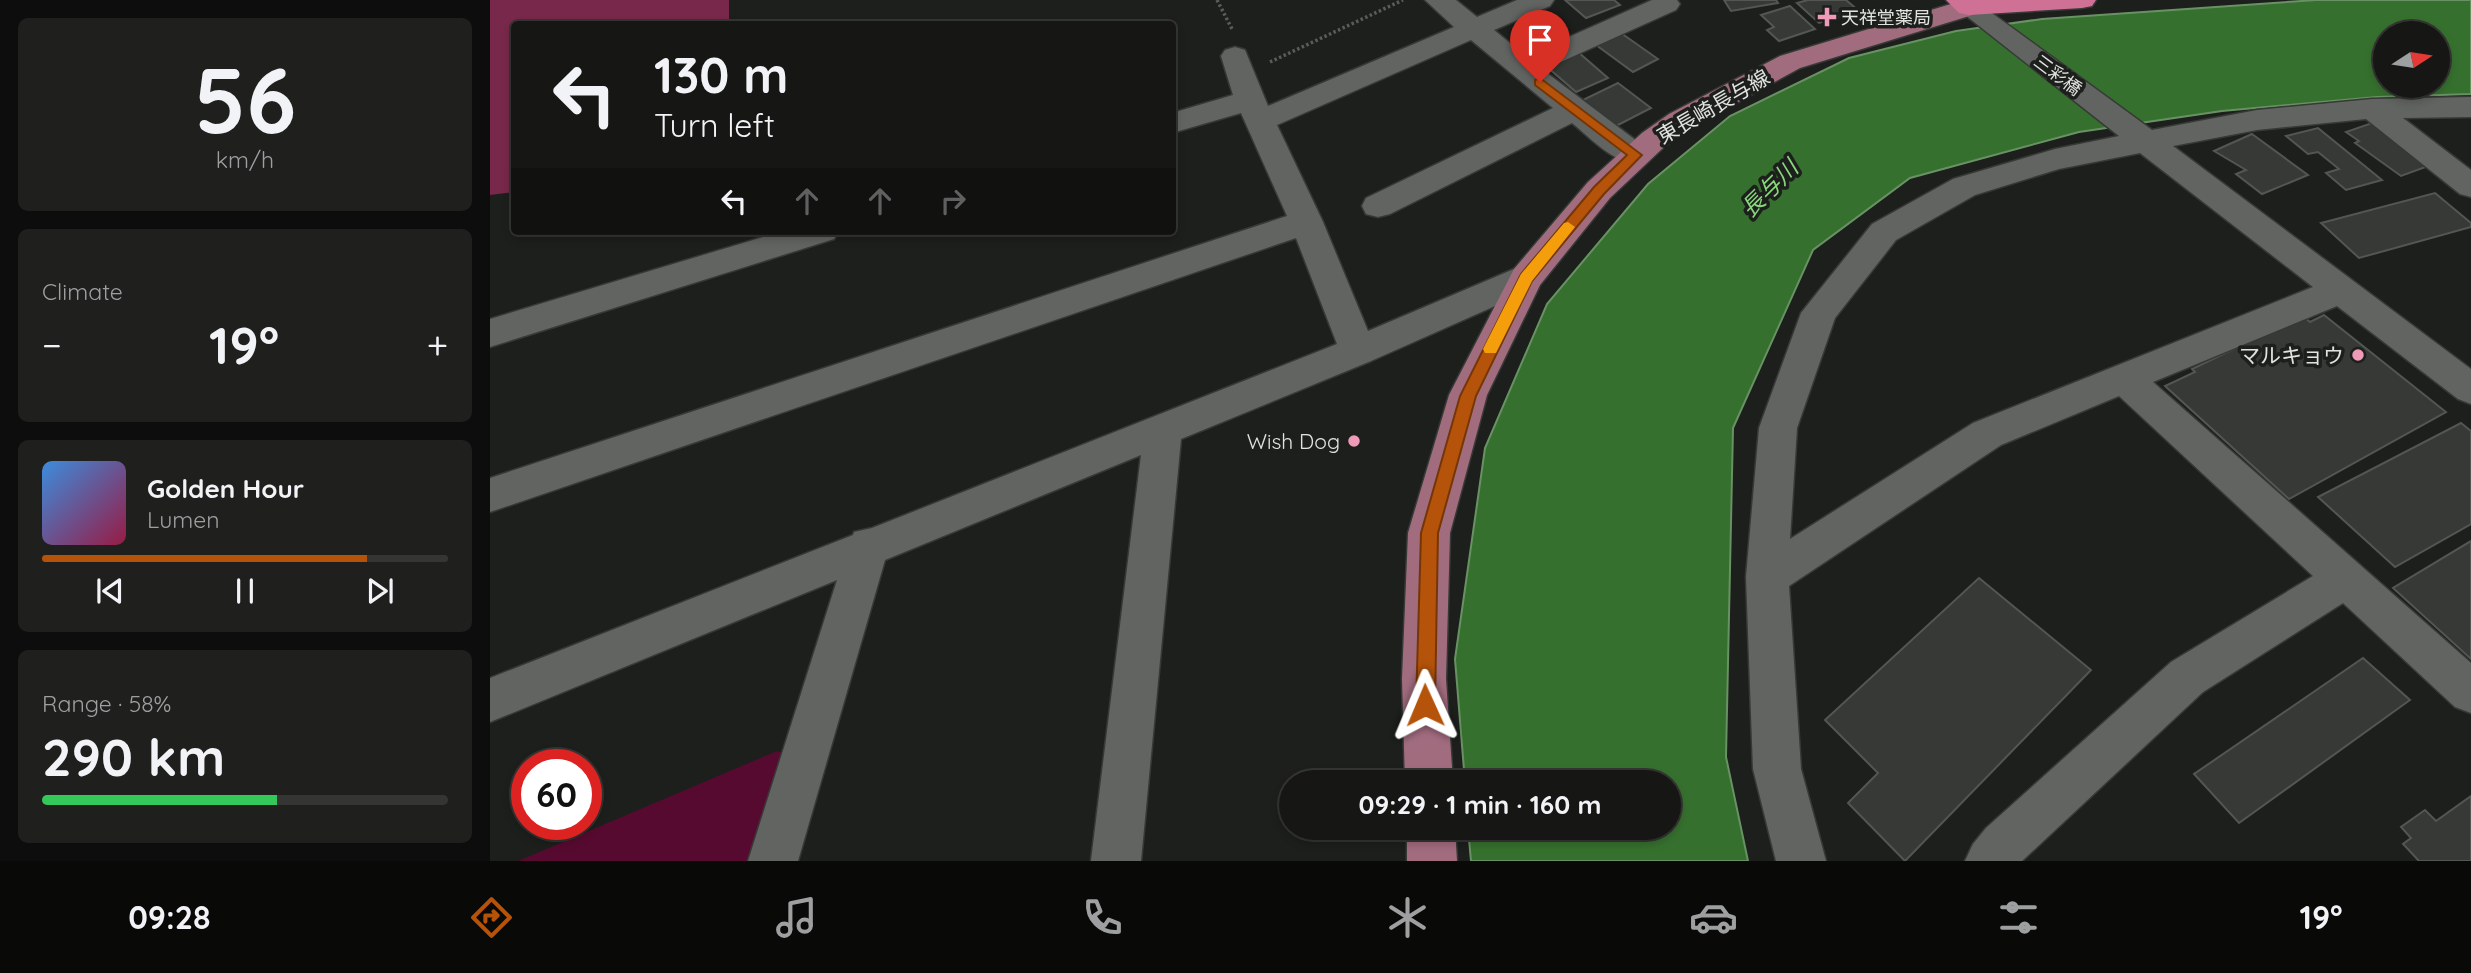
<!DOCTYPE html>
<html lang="en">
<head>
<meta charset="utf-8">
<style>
  body { margin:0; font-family:Quicksand,"Noto Sans JP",sans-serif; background:#1f201e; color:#f1f3f6; height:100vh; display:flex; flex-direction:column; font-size:26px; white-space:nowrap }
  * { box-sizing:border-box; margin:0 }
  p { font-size:23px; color:#9e9fa0 }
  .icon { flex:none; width:38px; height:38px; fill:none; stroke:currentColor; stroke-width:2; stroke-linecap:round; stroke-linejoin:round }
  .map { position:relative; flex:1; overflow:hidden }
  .details { display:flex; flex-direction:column; gap:18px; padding:18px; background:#0c0d0c; width:490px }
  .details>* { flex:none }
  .banner { position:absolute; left:21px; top:21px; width:665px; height:214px; border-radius:7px; box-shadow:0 4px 10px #0003,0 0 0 2px #353634; background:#161715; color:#f1f3f6; overflow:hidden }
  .needle { width:46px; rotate:78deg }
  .fabs { position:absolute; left:1883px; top:21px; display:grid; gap:14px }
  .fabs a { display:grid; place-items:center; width:77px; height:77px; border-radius:50%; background:#161715; box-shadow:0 4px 10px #0003,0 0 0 2px #353634; font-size:35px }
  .speed { position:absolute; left:21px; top:749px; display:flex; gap:14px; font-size:35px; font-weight:700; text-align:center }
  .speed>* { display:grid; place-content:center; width:91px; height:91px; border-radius:50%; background:#161715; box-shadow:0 4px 10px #0003,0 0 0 2px #353634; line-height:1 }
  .speed .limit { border:10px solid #d22; background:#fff; color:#111 }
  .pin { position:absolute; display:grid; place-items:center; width:60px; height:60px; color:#fff; margin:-72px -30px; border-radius:50% 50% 50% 0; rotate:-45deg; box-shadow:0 0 7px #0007 }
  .pin .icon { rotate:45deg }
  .me { position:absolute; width:77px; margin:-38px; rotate:359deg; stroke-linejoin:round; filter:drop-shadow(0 0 5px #0008) }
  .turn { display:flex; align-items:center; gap:24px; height:147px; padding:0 28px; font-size:32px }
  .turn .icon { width:91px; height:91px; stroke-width:2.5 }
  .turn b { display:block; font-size:49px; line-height:60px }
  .lanes { display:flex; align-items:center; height:66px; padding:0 28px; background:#0003; justify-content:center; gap:35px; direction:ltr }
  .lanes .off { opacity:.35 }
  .big { font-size:52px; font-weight:700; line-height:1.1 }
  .details .tile { flex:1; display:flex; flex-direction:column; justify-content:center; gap:10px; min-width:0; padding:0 24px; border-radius:10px; background:#1f201e }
  .details .dial { align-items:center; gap:0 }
  .dial b { font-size:91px; line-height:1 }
  .song { display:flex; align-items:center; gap:21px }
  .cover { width:84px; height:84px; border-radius:10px; background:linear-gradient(135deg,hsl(210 70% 55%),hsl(340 70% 35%)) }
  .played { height:7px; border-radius:4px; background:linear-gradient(90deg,#b45309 80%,#353634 80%) }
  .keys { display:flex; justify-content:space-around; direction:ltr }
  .heat { display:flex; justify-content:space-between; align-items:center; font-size:38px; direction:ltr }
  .charge { height:10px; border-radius:5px; background:linear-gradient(90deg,#34c759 58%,#353634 0) }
  .trip { position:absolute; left:789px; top:770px; width:402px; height:70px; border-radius:35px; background:#161715; box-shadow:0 4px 10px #0003,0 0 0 2px #353634; font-weight:700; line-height:70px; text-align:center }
  .dock { display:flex; height:112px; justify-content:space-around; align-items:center; background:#090908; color:#9e9fa0 }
  .dock .icon { width:49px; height:49px }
  .dock .active { color:#b45309 }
  .dock b { font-size:32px; color:#f1f3f6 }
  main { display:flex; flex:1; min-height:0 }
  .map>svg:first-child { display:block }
  .green { fill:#570a30 }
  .forest { fill:#78284a }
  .water { fill:#36702e; stroke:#699264; stroke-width:2; fill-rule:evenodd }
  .building { fill:#363936; stroke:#535653; stroke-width:2 }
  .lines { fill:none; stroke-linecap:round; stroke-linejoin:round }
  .minor-casing { stroke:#373937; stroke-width:3 }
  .major-casing { stroke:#373937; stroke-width:3 }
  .highway-casing { stroke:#373937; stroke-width:3 }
  .path { stroke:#5a5c59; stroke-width:3.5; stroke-dasharray:2.5 2.5; stroke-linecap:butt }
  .minor { fill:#616460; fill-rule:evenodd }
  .major { fill:#a26c7f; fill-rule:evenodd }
  .highway { fill:#ce7194; fill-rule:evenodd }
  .route { fill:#b45309; stroke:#753606; stroke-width:2 }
  .slow { fill:#f59e0b }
  .poi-dot { fill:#ef9ab8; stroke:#1d1f1c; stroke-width:2.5 }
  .labels { text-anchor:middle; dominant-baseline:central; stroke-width:7; stroke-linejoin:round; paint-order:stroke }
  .far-poi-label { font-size:18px; fill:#e1e3e1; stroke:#1d1f1c; text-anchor:start }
  .far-street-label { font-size:18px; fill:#e1e3e1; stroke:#1d1f1c }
  .street-label { font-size:21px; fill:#e1e3e1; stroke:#1d1f1c }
  .poi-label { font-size:21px; fill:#e1e3e1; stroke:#1d1f1c; text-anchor:end }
  .water-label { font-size:23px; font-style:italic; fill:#88d77c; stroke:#1d1f1c }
</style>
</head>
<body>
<main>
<section class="details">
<div class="tile dial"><b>56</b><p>km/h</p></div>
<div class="tile"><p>Climate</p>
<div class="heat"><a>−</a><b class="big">19°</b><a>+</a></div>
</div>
<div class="tile">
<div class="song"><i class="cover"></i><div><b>Golden Hour</b><p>Lumen</p></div></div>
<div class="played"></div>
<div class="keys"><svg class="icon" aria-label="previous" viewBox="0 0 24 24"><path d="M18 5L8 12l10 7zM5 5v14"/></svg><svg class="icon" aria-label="pause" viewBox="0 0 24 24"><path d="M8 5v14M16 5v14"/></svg><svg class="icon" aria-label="next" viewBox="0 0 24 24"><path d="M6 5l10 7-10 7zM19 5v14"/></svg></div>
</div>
<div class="tile"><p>Range · 58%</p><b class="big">290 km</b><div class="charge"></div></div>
</section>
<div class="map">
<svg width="1981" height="861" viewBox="0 0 1981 861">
  <rect width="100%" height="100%" fill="#1d1f1c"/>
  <!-- green -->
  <path class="green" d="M287,751L299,755L264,861H28Z"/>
  <!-- forest -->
  <path class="forest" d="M0,0H239V24H24V192L0,195Z"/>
  <!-- water -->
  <path class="water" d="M1826,0H1981V94L1887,97L1732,111L1589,132L1420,178L1323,250L1243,428L1236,757L1258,861H981L978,828H1180V782H975L965,659L995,448L1057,304L1158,184L1240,116L1359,58L1466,31L1552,19ZM1895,33H1948V86H1895Z"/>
  <!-- building -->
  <g class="building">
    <path d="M1075,0H1124L1130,5L1096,18Z"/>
    <path d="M1234,0H1286L1288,3L1241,11Z"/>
    <path d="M1318,0H1356L1369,11L1329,23L1307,3Z"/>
    <path d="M1300,6L1325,29L1289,41L1277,30L1284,27L1271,15Z"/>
    <path d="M1131,33L1168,59L1143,72L1106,45Z"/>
    <path d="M1088,52L1118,78L1086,92L1056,66Z"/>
    <path d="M1128,83L1161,108L1126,126L1093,100Z"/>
    <path d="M1882,123L1941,165L1911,176L1865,143L1869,141L1856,132Z"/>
    <path d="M1828,128L1892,180L1856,190L1836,173L1849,169L1828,152L1818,154L1796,136Z"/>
    <path d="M1762,134L1818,175L1772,194L1746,174L1756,170L1724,151Z"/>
    <path d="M1945,193L1981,223V227L1869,258L1831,223Z"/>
    <path d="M1834,315L1956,412L1799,499L1675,386L1705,372L1702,369L1813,316L1820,322Z"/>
    <path d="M1971,423L1981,431V524L1905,567L1828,497Z"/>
    <path d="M1981,541V659L1903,588Z"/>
    <path d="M1489,578L1601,670L1415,861L1358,803L1388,773L1335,720Z"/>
    <path d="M1873,658L1920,700L1749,823L1704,774Z"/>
    <path d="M1981,796V861H1929L1913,844L1921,838L1911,827L1935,810L1946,821Z"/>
  </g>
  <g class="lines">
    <defs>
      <g id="minor">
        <path d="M935,0H966L987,17L1027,0H1064L1060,6L1004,30L1036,56L1162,0H1187L1190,4L1186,10L1053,70L1156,148L1161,155L1156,162C1129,170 1102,139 1082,123L900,214L888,217L876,214L872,206L876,198L1063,108L981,40L787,125L833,222L878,331L1024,269L1036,265L1048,269L1053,278L1048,287L881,361L691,439L651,861H601L651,455L395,560L308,861H258L347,580L0,722V678L363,535L364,532L382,528L847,344L806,238L0,512V478L797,216L751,113L682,133V113L743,95L731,56L735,50L745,47L755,50L778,106L964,27Z"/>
        <path d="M1484,0L1662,130L1767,110L1882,99L1981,97V117L1913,118L1981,170V197L1970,194L1876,119L1767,130L1683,146L1981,369V404L1968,399L1847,306L1663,382L1981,663V713L1965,707L1853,603L1713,692L1532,861H1475L1483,844L1496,828L1681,662L1823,576L1629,396L1511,445L1299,586L1311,769L1336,861H1286L1263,769L1256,577L1269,428L1311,313L1382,224L1463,179L1565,149L1629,136L1465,7L1469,1ZM1650,153L1823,287L1483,423L1300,539L1307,428L1345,318L1406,240L1485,195L1569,169Z"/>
        <path d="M293,231H349L344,239L0,347V319Z"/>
      </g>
      <g id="major">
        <path d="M1474,0L1489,1L1493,7L1489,13L1310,68L1201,128L1174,147L1120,198L1050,285L997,395L960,533L956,679L963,782H915L912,679L918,533L959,395L1024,269L1098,182L1152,133L1179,114L1290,56Z"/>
        <path d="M917,828H965L967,861H917Z"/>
      </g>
      <path id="highway" d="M1456,0H1606L1602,6L1592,8L1479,15L1469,13Z"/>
    </defs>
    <!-- minor casing -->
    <use href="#minor" class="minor-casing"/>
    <!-- major casing -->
    <use href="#major" class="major-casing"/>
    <!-- highway casing -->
    <use href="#highway" class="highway-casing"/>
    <!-- path -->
    <g class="path">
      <path d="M727,0L742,29"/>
      <path d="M780,62L913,0"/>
    </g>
    <!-- minor -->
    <use href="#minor" class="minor"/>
    <!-- major -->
    <use href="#major" class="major"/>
    <!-- highway -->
    <use href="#highway" class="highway"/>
  </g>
  <!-- route -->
  <path class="route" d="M1050,78L1152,155L1114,194L1042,281L986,396L948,533L945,705L942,711L935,714L929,711L926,705L931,533L970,396L1031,274L1104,187L1137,155L1045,85V80Z"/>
  <!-- slow -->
  <path class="slow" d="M1078,222L1085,227L1042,281L1006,353H995L993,349L1031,274L1074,223Z"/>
  <!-- markers -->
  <g class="poi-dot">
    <path d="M1333.5 6.5h7v7h7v7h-7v7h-7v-7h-7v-7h7z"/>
    <circle cx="1868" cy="355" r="7"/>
    <circle cx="864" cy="441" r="7"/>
  </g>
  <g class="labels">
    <!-- far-poi labels -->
    <g class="far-poi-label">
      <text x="1351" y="17">天祥堂薬局</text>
    </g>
    <!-- far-street labels -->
    <g class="far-street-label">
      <text transform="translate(1568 75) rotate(37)">三彩橋</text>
    </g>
    <!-- street labels -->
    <g class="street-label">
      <text transform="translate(1223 106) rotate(-30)">東長崎長与線</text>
    </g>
    <!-- poi labels -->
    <g class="poi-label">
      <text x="1854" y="355">マルキョウ</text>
      <text x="850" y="441">Wish Dog</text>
    </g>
    <!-- water labels -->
    <g class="water-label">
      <text transform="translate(1279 188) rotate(-45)">長与川</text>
    </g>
  </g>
</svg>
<div class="fabs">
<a><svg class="needle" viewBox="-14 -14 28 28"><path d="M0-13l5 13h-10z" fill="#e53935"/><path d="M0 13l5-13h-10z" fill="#9e9fa0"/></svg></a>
</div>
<div class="speed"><div class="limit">60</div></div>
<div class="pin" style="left:1050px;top:82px;background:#d93025"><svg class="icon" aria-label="arrive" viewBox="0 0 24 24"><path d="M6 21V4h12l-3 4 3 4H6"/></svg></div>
<svg class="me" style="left:935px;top:705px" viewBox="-20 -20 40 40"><path d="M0-17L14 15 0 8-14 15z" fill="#b45309" stroke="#fff" stroke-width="4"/></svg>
<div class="trip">09:29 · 1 min · 160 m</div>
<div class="banner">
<div class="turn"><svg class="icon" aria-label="left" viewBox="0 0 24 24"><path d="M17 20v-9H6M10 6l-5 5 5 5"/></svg><div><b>130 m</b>Turn left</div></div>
<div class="lanes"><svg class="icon" aria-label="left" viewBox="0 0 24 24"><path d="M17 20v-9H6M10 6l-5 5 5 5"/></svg><svg class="icon off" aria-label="ahead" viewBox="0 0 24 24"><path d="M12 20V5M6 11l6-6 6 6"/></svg><svg class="icon off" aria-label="ahead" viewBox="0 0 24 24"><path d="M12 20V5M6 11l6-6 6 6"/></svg><svg class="icon off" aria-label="right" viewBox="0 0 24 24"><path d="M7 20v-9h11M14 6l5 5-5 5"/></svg></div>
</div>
</div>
</main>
<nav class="dock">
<b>09:28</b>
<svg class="icon active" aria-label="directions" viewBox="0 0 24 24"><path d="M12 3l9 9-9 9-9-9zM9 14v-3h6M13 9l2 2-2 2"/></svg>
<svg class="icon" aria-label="music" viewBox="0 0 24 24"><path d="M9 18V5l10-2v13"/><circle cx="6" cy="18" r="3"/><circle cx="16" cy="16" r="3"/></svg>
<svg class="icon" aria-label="phone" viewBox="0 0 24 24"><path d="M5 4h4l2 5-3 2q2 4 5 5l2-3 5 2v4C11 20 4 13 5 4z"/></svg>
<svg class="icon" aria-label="climate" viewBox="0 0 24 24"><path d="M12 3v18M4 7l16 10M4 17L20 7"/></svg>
<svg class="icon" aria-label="car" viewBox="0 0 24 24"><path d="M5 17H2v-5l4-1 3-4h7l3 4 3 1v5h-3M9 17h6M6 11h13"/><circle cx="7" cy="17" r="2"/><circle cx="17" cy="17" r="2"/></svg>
<svg class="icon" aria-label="filters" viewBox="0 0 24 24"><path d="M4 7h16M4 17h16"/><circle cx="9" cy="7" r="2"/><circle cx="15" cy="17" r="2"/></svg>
<b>19°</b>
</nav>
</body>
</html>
